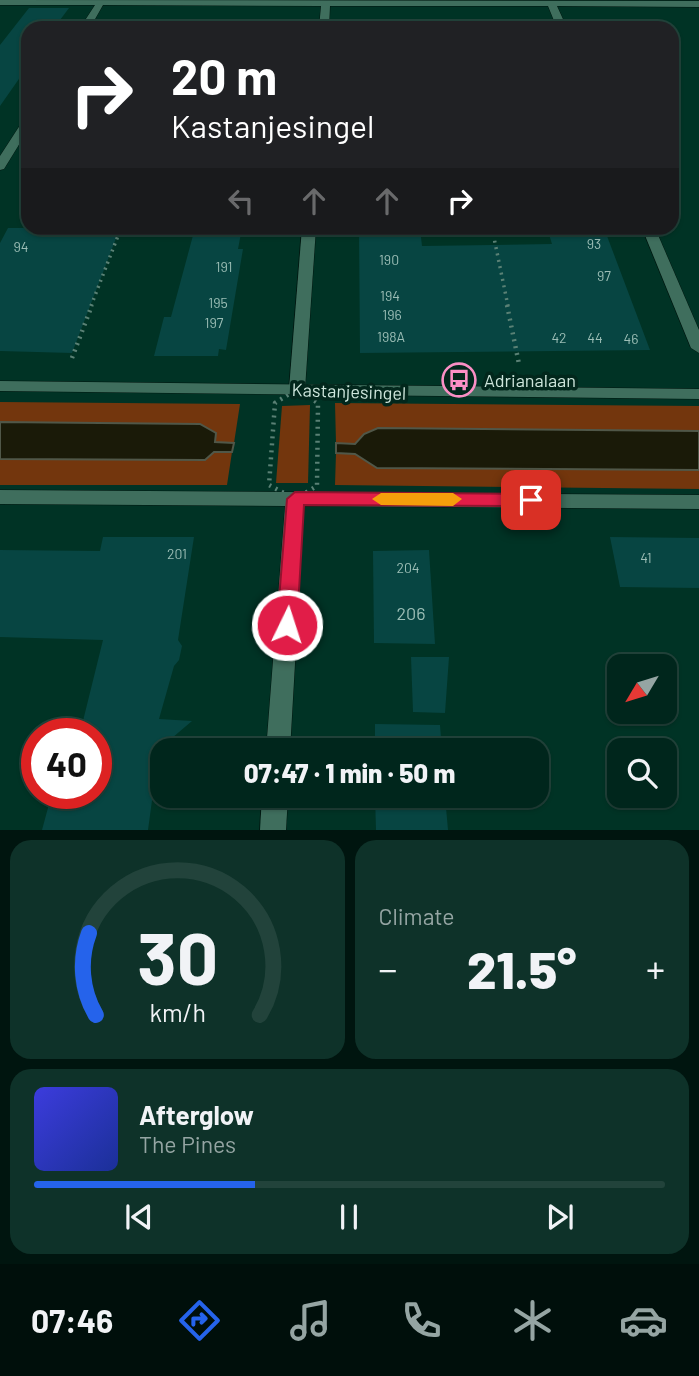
<!DOCTYPE html>
<html lang="en">
<head>
<meta charset="utf-8">
<style>
  body { margin:0; font-family:Barlow,sans-serif; background:#0e3229; color:#f1f3f6; height:100vh; display:flex; flex-direction:column; font-size:26px; white-space:nowrap }
  * { box-sizing:border-box; margin:0 }
  p { font-size:23px; color:#95a5a3 }
  .icon { flex:none; width:38px; height:38px; fill:none; stroke:currentColor; stroke-width:2; stroke-linecap:round; stroke-linejoin:round }
  .map { position:relative; height:830px; overflow:hidden }
  .drawer { display:flex; flex-direction:column; gap:10px; padding:10px; background:#00150f; flex:1 }
  .drawer>* { flex:none }
  .hud { position:absolute; left:21px; top:21px; width:658px; height:214px; border-radius:21px; box-shadow:0 2px 5px #0004,0 0 0 2px #22433b; background:#202124; color:#fff; overflow:hidden }
  .needle { width:46px; rotate:232deg }
  .buttons { position:absolute; left:607px; top:654px; display:grid; gap:14px }
  .buttons a { display:grid; place-items:center; width:70px; height:70px; border-radius:14px; background:#00261c; box-shadow:0 2px 5px #0004,0 0 0 2px #22433b; font-size:35px }
  .speed { position:absolute; left:21px; top:718px; display:flex; gap:14px; font-size:35px; font-weight:700; text-align:center }
  .speed>* { display:grid; place-content:center; width:91px; height:91px; border-radius:50%; background:#00261c; box-shadow:0 2px 5px #0004,0 0 0 2px #22433b; line-height:1 }
  .speed .limit { border:10px solid #d22; background:#fff; color:#111 }
  .pin { position:absolute; display:grid; place-items:center; width:60px; height:60px; color:#fff; margin:-30px; border-radius:14px; box-shadow:0 4px 10px #0006 }
  .me { position:absolute; width:77px; margin:-38px; rotate:4deg; stroke-linejoin:round; filter:drop-shadow(0 0 5px #0008) }
  .turn { display:flex; align-items:center; gap:24px; height:147px; padding:0 35px; font-size:32px }
  .turn .icon { width:91px; height:91px; stroke-width:2.5 }
  .turn b { display:block; font-size:49px; line-height:60px }
  .lanes { display:flex; align-items:center; height:66px; padding:0 35px; background:#0003; justify-content:center; gap:35px; direction:ltr }
  .lanes .off { opacity:.35 }
  .big { font-size:52px; font-weight:800; line-height:1.1 }
  .drawer .tile { flex:1; display:flex; flex-direction:column; justify-content:center; gap:10px; min-width:0; padding:0 24px; border-radius:21px; background:#0e3229 }
  .drawer .dial { align-items:center; gap:0 }
  .dial svg { height:182px; overflow:visible; fill:none; stroke:#22433b; stroke-width:7; stroke-linecap:round; text-anchor:middle }
  .dial text { fill:#f1f3f6; stroke:none }
  .song { display:flex; align-items:center; gap:21px }
  .cover { width:84px; height:84px; border-radius:10px; background:linear-gradient(135deg,hsl(240 70% 55%),hsl(230 70% 35%)) }
  .played { height:7px; border-radius:4px; background:linear-gradient(90deg,#2563eb 35%,#22433b 35%) }
  .keys { display:flex; justify-content:space-around; direction:ltr }
  .heat { display:flex; justify-content:space-between; align-items:center; font-size:38px; direction:ltr }
  .drawer .tiles { flex:1; display:grid; gap:10px; grid-template-columns:1fr 1fr }
  .tile:last-child { grid-column:span 2 }
  .trip { position:absolute; left:150px; top:738px; width:399px; height:70px; border-radius:21px; background:#00261c; box-shadow:0 2px 5px #0004,0 0 0 2px #22433b; font-weight:800; line-height:70px; text-align:center }
  .menu { display:flex; height:112px; justify-content:space-around; align-items:center; background:#000f0b; color:#95a5a3 }
  .menu .icon { width:49px; height:49px }
  .menu .current { color:#2563eb }
  .menu b { font-size:32px; color:#f1f3f6 }
  .map>svg:first-child { display:block }
  .green { fill:#73360d }
  .water { fill:#1a1a08; stroke:#505748; stroke-width:2 }
  .building { fill:#074542 }
  .lines { fill:none; stroke-linecap:round; stroke-linejoin:round }
  .street-casing { stroke:#011710; stroke-width:1 }
  .secondary-casing { stroke:#011710; stroke-width:1 }
  .path-far1 { stroke:#5a8175; stroke-width:3.5; stroke-dasharray:2 4.5; stroke-linecap:butt }
  .path { stroke:#5a8175; stroke-width:4.5; stroke-dasharray:2 5; stroke-linecap:butt }
  .street { fill:#3f6e5d; fill-rule:evenodd }
  .secondary { fill:#3f6e5d; fill-rule:evenodd }
  .route { fill:#e11d48; stroke:#92132f; stroke-width:2 }
  .slow { fill:#f59e0b }
  .labels { text-anchor:middle; dominant-baseline:central; stroke-width:7; stroke-linejoin:round; paint-order:stroke }
  .number-label { font-size:14px; fill:#9cbeb6 }
  .poi-label { font-size:18px; fill:#cee6dc; stroke:#02271c; text-anchor:start }
  .street-label { font-size:18px; fill:#cee6dc; stroke:#02271c }
  .near-number-label { font-size:18px; fill:#9cbeb6 }
</style>
</head>
<body>
<div class="map">
<svg width="699" height="830" viewBox="0 0 699 830">
  <rect width="100%" height="100%" fill="#003325"/>
  <!-- green -->
  <g class="green">
    <path d="M0,402L240,404L234,443L215,442L200,424L0,422Z"/>
    <path d="M335,403L699,406V431L379,428L364,434L355,444L336,443Z"/>
    <path d="M310,405L308,483H276L282,406Z"/>
    <path d="M214,452H232L227,485H0V459L205,460Z"/>
    <path d="M336,453L355,454L377,468L699,470V489L335,485Z"/>
  </g>
  <!-- water -->
  <g class="water">
    <path d="M0,422L200,424L216,433L215,442L234,443L232,452H214L205,460L0,459Z"/>
    <path d="M378,428L699,431V470L377,468L355,454L336,453V443L355,444L364,434Z"/>
  </g>
  <!-- building -->
  <g class="building">
    <path d="M29,8H69L54,28H28V66L0,106V45Z"/>
    <path d="M8,228H120L72,353L0,351V243Z"/>
    <path d="M195,228H242L238,249H243L226,350L219,349L218,356H154L164,317H171Z"/>
    <path d="M359,228H420L422,246L552,244L547,228H604L650,350L360,353Z"/>
    <path d="M103,537H194L178,640L182,646L179,660L174,666L159,719L192,721L159,749L148,830H42L52,793H96V733H80L103,640L0,637V550L100,551Z"/>
    <path d="M610,537L699,538V588L620,587Z"/>
    <path d="M429,550L435,644L374,643L373,551Z"/>
    <path d="M411,657H449L445,713L413,712Z"/>
    <path d="M375,724L440,725L442,751H375Z"/>
    <path d="M375,796H445L448,830H376Z"/>
  </g>
  <g class="lines">
    <defs>
      <g id="street">
        <path d="M0,0L699,1V7L557,6L567,28H557L548,6H330L329,28H319L321,6L103,5L90,28H80L95,5H0Z"/>
        <path d="M28,118V130L4,169L0,170V156L24,119Z"/>
        <path d="M302,228H316L305,389L297,394L289,389Z"/>
        <path d="M642,228H655L699,330V353L691,348Z"/>
      </g>
      <g id="secondary">
        <path d="M0,381L699,389V399L0,391Z"/>
        <path d="M0,490L699,495V509L304,506L290,751H266L285,506L0,504Z"/>
        <path d="M262,796H288L286,830H260Z"/>
      </g>
    </defs>
    <!-- street casing -->
    <use href="#street" class="street-casing"/>
    <!-- secondary casing -->
    <use href="#secondary" class="secondary-casing"/>
    <!-- path-far1 -->
    <g class="path-far1">
      <path d="M492,228L508,306"/>
      <path d="M91,306L121,228"/>
    </g>
    <!-- path -->
    <g class="path">
      <path d="M507,305L519,364"/>
      <path d="M72,358L92,305"/>
      <path d="M297,389L318,403L317,486L295,499L269,485L275,403Z"/>
    </g>
    <!-- street -->
    <use href="#street" class="street"/>
    <!-- secondary -->
    <use href="#secondary" class="secondary"/>
  </g>
  <!-- route -->
  <path class="route" d="M295,492L531,494L540,500L531,506L304,505L297,625L294,630H280L277,625L287,499Z"/>
  <!-- slow -->
  <path class="slow" d="M381,493H453L462,499L453,506L381,505L372,499Z"/>
  <!-- icons -->
  <defs>
    <symbol id="bus-ring" viewBox="-11 -11 22 22"><circle r="9.5" fill="#02271c" stroke="#fb8fc5" stroke-width="1.5"/><path d="M-5-6H5V4H4V6H2V4H-2V6H-4V4H-5ZM-3.5-4V0h7V-4ZM-3.5 1.2v1.5H-2V1.2ZM2 1.2v1.5H3.5V1.2Z" fill="#fb8fc5"/></symbol>
  </defs>
  <g fill-rule="evenodd">
    <use href="#bus-ring" x="440" y="361" width="38" height="38"/>
  </g>
  <g class="labels">
    <!-- number labels -->
    <g class="number-label">
      <text x="594" y="243">93</text>
      <text x="21" y="246">94</text>
      <text x="389" y="259">190</text>
      <text x="224" y="266">191</text>
      <text x="604" y="275">97</text>
      <text x="390" y="295">194</text>
      <text x="218" y="302">195</text>
      <text x="392" y="314">196</text>
      <text x="214" y="322">197</text>
      <text x="391" y="336">198A</text>
      <text x="559" y="337">42</text>
      <text x="595" y="337">44</text>
      <text x="631" y="338">46</text>
      <text x="177" y="553">201</text>
      <text x="646" y="557">41</text>
      <text x="408" y="567">204</text>
    </g>
    <!-- poi labels -->
    <g class="poi-label">
      <text x="484" y="380">Adrianalaan</text>
    </g>
    <!-- street labels -->
    <g class="street-label">
      <text transform="translate(349 391) rotate(2)">Kastanjesingel</text>
    </g>
    <!-- near-number labels -->
    <g class="near-number-label">
      <text x="411" y="613">206</text>
    </g>
  </g>
</svg>
<div class="buttons">
<a><svg class="needle" viewBox="-14 -14 28 28"><path d="M0-13l5 13h-10z" fill="#e53935"/><path d="M0 13l5-13h-10z" fill="#95a5a3"/></svg></a>
<a><svg class="icon" aria-label="search" viewBox="0 0 24 24"><circle cx="10" cy="10" r="6"/><path d="M15 15l6 6"/></svg></a>
</div>
<div class="speed"><div class="limit">40</div></div>
<div class="pin" style="left:531px;top:500px;background:#d93025"><svg class="icon" aria-label="arrive" viewBox="0 0 24 24"><path d="M6 21V4h12l-3 4 3 4H6"/></svg></div>
<svg class="me" style="left:287px;top:625px" viewBox="-20 -20 40 40"><circle r="17" fill="#e11d48" stroke="#fff" stroke-width="3"/><path d="M0-11L8 9 0 5-8 9z" fill="#fff"/></svg>
<div class="trip">07:47 · 1 min · 50 m</div>
<div class="hud">
<div class="turn"><svg class="icon" aria-label="right" viewBox="0 0 24 24"><path d="M7 20v-9h11M14 6l5 5-5 5"/></svg><div><b>20 m</b>Kastanjesingel</div></div>
<div class="lanes"><svg class="icon off" aria-label="left" viewBox="0 0 24 24"><path d="M17 20v-9H6M10 6l-5 5 5 5"/></svg><svg class="icon off" aria-label="ahead" viewBox="0 0 24 24"><path d="M12 20V5M6 11l6-6 6 6"/></svg><svg class="icon off" aria-label="ahead" viewBox="0 0 24 24"><path d="M12 20V5M6 11l6-6 6 6"/></svg><svg class="icon" aria-label="right" viewBox="0 0 24 24"><path d="M7 20v-9h11M14 6l5 5-5 5"/></svg></div>
</div>
</div>
<section class="drawer">
<div class="tiles">
<div class="tile dial"><svg viewBox="0 0 100 80">
<path d="M14 69A42 42 0 1 1 86 69"/>
<path d="M14 69A42 42 0 0 1 11 33" stroke="#2563eb"/>
<text x="50" y="56" font-size="32" font-weight="700">30</text>
<text x="50" y="72" font-size="11">km/h</text>
</svg></div>
<div class="tile"><p>Climate</p>
<div class="heat"><a>−</a><b class="big">21.5°</b><a>+</a></div>
</div>
<div class="tile">
<div class="song"><i class="cover"></i><div><b>Afterglow</b><p>The Pines</p></div></div>
<div class="played"></div>
<div class="keys"><svg class="icon" aria-label="previous" viewBox="0 0 24 24"><path d="M18 5L8 12l10 7zM5 5v14"/></svg><svg class="icon" aria-label="pause" viewBox="0 0 24 24"><path d="M8 5v14M16 5v14"/></svg><svg class="icon" aria-label="next" viewBox="0 0 24 24"><path d="M6 5l10 7-10 7zM19 5v14"/></svg></div>
</div>
</div>
</section>
<nav class="menu">
<b>07:46</b>
<svg class="icon current" aria-label="directions" viewBox="0 0 24 24"><path d="M12 3l9 9-9 9-9-9zM9 14v-3h6M13 9l2 2-2 2"/></svg>
<svg class="icon" aria-label="music" viewBox="0 0 24 24"><path d="M9 18V5l10-2v13"/><circle cx="6" cy="18" r="3"/><circle cx="16" cy="16" r="3"/></svg>
<svg class="icon" aria-label="phone" viewBox="0 0 24 24"><path d="M5 4h4l2 5-3 2q2 4 5 5l2-3 5 2v4C11 20 4 13 5 4z"/></svg>
<svg class="icon" aria-label="climate" viewBox="0 0 24 24"><path d="M12 3v18M4 7l16 10M4 17L20 7"/></svg>
<svg class="icon" aria-label="car" viewBox="0 0 24 24"><path d="M5 17H2v-5l4-1 3-4h7l3 4 3 1v5h-3M9 17h6M6 11h13"/><circle cx="7" cy="17" r="2"/><circle cx="17" cy="17" r="2"/></svg>
</nav>
</body>
</html>
